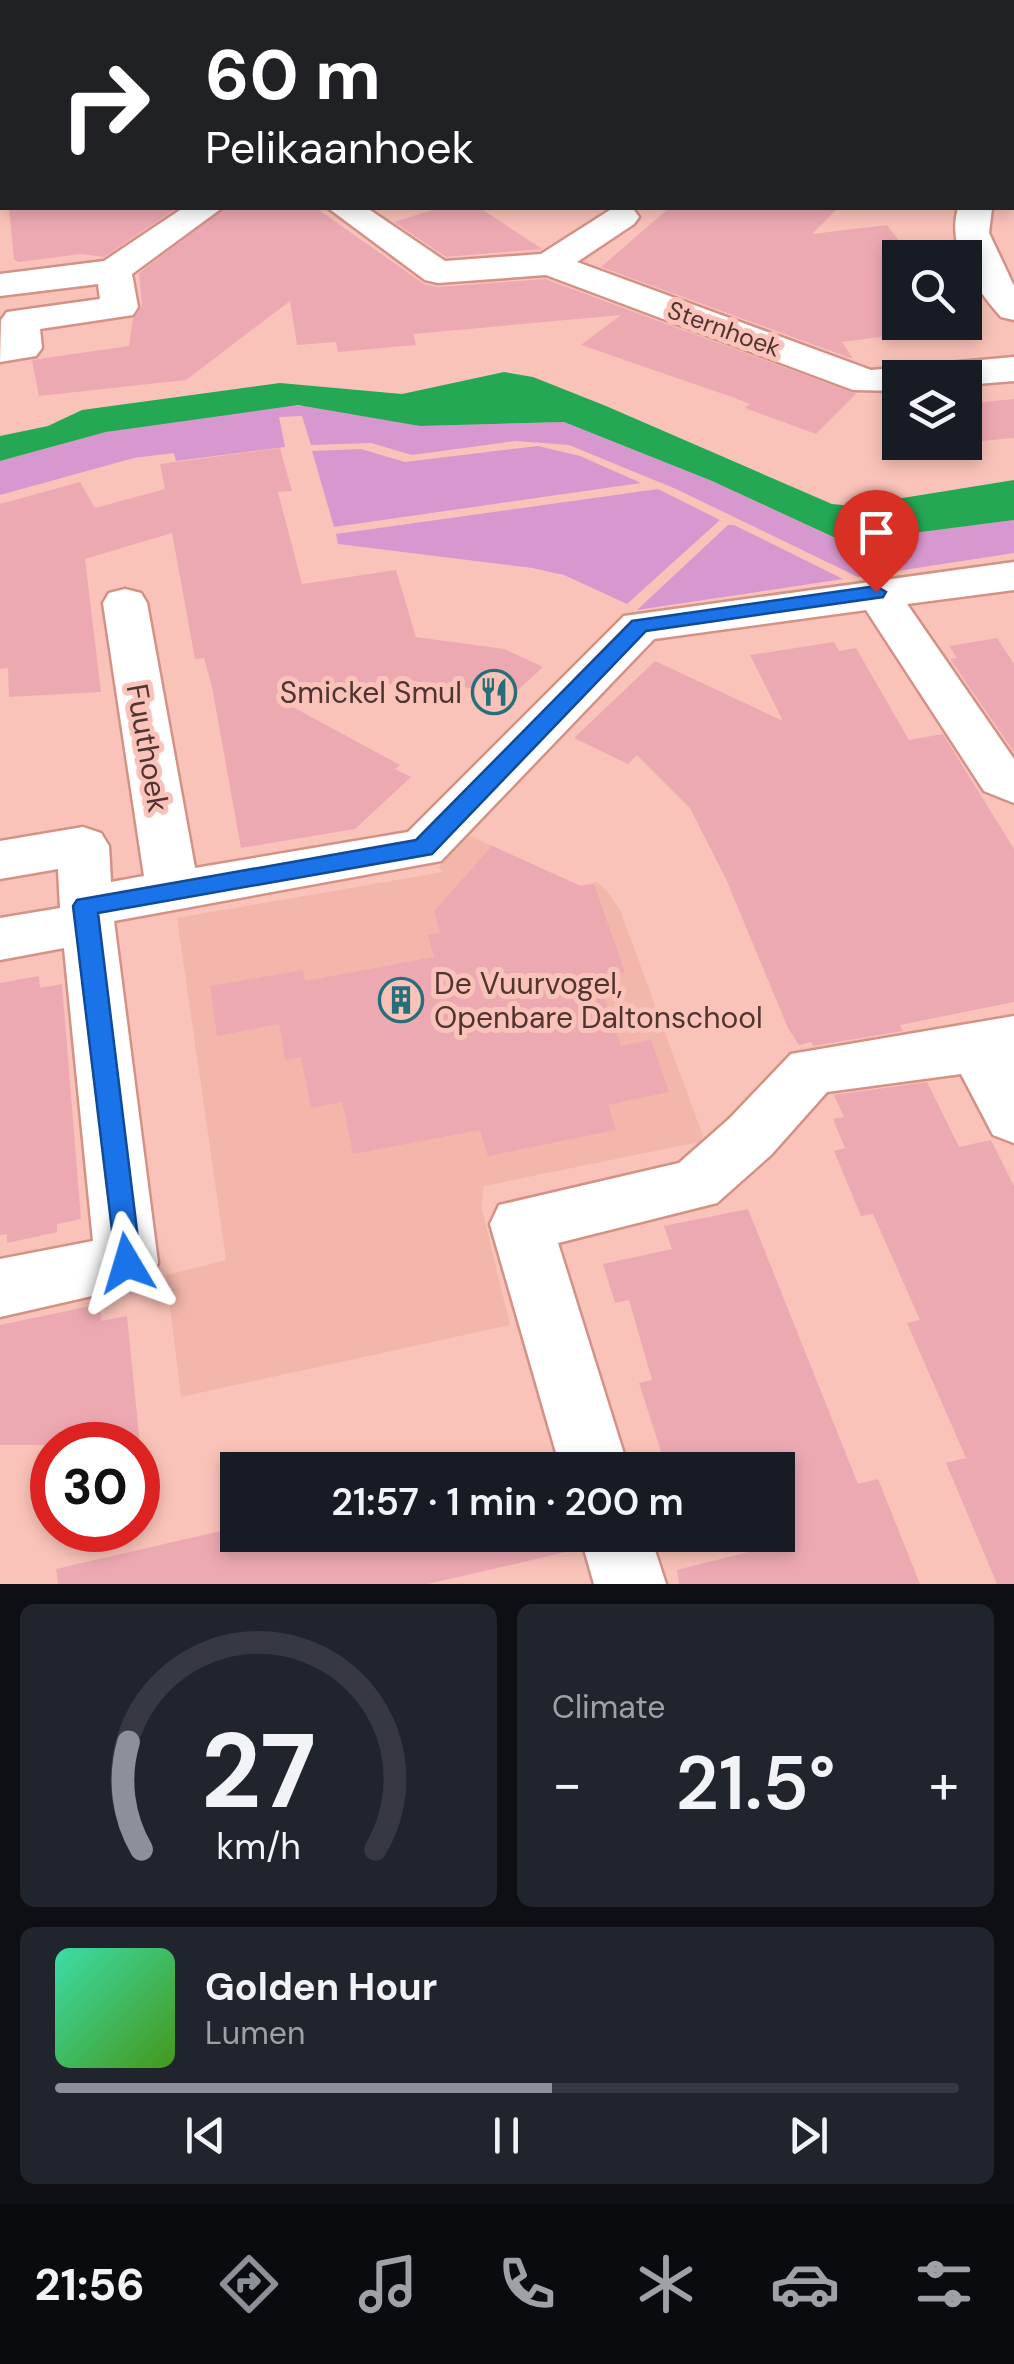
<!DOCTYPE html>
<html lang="en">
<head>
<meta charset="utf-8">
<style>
  body { margin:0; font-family:"DM Sans",sans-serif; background:#20242c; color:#f1f3f6; height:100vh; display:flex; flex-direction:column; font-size:38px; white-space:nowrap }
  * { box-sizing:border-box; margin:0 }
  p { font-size:32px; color:#9ea1a6 }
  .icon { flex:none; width:55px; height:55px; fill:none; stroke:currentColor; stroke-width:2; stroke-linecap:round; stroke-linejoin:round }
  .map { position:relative; height:1584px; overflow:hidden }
  .drawer { display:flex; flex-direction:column; gap:20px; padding:20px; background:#0d0f14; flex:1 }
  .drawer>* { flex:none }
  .hud { position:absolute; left:0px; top:0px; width:1015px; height:210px; box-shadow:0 5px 15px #0003; background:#202124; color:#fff; overflow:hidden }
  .fabs { position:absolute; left:882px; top:240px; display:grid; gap:20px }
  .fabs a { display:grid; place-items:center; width:100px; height:100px; border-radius:0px; background:#171b24; box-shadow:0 5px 15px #0003; font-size:50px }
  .speed { position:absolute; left:30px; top:1422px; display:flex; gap:20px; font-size:50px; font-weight:700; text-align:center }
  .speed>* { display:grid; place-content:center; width:130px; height:130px; border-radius:50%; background:#171b24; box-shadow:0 5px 15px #0003; line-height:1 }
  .speed .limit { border:15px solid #d22; background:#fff; color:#111 }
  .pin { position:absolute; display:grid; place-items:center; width:85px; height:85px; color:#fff; margin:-102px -42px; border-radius:50% 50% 50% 0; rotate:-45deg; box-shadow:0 0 10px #0007 }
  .pin .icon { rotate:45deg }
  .me { position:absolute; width:110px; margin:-55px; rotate:353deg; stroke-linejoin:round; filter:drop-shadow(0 0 8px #0008) }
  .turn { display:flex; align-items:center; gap:35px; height:210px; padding:0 40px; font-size:45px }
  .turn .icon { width:130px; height:130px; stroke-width:2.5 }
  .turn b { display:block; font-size:70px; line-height:85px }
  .big { font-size:75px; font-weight:600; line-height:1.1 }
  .drawer .widget { flex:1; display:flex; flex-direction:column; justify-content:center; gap:15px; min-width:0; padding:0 35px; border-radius:15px; background:#20242c }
  .drawer .dial { align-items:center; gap:0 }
  .dial svg { height:260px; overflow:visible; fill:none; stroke:#363941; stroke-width:7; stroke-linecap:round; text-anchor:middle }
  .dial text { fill:#f1f3f6; stroke:none }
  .song { display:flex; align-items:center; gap:30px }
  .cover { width:120px; height:120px; border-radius:15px; background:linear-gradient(135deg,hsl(160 70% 55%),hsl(100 70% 35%)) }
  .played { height:10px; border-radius:5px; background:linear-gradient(90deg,#8c9099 55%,#363941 55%) }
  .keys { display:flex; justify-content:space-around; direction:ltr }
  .heat { display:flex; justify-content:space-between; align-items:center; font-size:55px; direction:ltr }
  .drawer .tiles { flex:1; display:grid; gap:20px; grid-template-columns:1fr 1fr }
  .widget:last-child { grid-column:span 2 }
  .trip { position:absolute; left:220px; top:1452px; width:575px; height:100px; border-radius:0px; background:#171b24; box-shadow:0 5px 15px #0003; font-weight:600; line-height:100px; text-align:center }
  .tab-bar { display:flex; height:160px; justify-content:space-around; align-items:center; background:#090b0e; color:#9ea1a6 }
  .tab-bar .icon { width:70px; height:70px }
  .tab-bar .current { color:#8c9099 }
  .tab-bar b { font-size:45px; color:#f1f3f6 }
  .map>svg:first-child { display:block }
  .built { fill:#f3b6ab }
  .green { fill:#d798d0 }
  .water { fill:#24a853 }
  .building { fill:#eda9b2 }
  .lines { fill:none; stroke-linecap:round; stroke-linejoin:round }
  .service-casing { stroke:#d49287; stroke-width:5 }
  .minor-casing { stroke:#d49287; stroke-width:5 }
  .service { fill:#fff; fill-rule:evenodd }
  .minor { fill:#fff; fill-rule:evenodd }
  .route { fill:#1a73e8; stroke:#114b97; stroke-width:2.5 }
  .labels { text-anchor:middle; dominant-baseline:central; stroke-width:10; stroke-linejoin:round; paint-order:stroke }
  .far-street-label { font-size:25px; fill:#503430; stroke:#fac3b9 }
  .poi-label { font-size:30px; fill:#503430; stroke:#fac3b9; text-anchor:end }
  .street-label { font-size:30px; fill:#503430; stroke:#fac3b9 }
</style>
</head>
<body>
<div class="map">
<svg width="1014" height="1584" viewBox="0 0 1014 1584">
  <rect width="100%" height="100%" fill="#fac3b9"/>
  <!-- built -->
  <path class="built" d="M469,835L538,867L533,873L564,889L598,882L610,895L620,910L703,1136L699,1142L484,1186L481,1205L510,1325L181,1397L166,1275L226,1260L177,918L443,872L438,867Z"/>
  <!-- green -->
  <g class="green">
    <path d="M281,405L316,406L420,426L564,422L712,481L843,542L1014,520V553L858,577L676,489L569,445L516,441L412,455L371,443L311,445L302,416L279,417L285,447L176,461L174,453L134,458L0,495V461L106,432Z"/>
    <path d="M538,446L580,456L641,483L334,527L312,451L361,449L405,462Z"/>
    <path d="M658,489L720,520L627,604L564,575L532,568L338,544L336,534Z"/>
    <path d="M728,525H734L843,579L637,610Z"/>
  </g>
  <!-- water -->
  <path class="water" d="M504,372L533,377L606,406L832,504L853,506L1014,480V520L844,542L712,481L564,422L420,426L298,405L106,432L0,461V436L48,426L82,410L280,383L402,394Z"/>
  <!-- building -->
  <g class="building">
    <path d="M9,208H177L104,257L81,254L19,262L14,260Z"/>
    <path d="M225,208H316L424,284L438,287L545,279L856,394L816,434L745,408L750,404L732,397L581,345L621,315L413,334L416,345L338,352L336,342L297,345L290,301L186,380L39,396L32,360L129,346L133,319L142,306L139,273Z"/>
    <path d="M439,208H480L542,249L446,257L394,222Z"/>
    <path d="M669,208H838L812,234L887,225L912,258H900V322H926L918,332L842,342L853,359L601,267Z"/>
    <path d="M1014,399V438L918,447L915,442H965V404Z"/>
    <path d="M280,448L292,491L278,492L302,584L396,570L416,637L504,649L543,667L504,703L476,689L413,681L280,700L400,765L395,769L411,777L355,829L241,848L212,687L204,658L195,659L172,533L85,559L101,692L9,697L8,668L0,669V504L80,482L95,508L165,489L160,464Z"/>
    <path d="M997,638L1014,664V752L950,659L957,658L949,646Z"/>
    <path d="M834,642L839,651L856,648L909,740L943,734L1014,849V1002L900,1025L903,1031L813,1046L811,1042L799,1045L788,1028L726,879L690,808L637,755L628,764L574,738L655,661L783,721L750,655Z"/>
    <path d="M492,846L581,886L594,884L625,972L597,977L621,1046L651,1040L669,1092L608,1105L616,1130L488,1156L480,1130L353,1154L342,1102L311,1108L301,1057L285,1060L279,1024L217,1036L210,986L303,970L305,981L434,957L428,935L440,933L434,911Z"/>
    <path d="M39,976L40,988L62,984L81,1219L57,1224V1232L7,1243V1234L0,1235V983Z"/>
    <path d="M927,1082L959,1147L991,1140L1014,1186V1584H997L946,1463L966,1458L907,1323L920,1320L873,1214L861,1216L834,1151L845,1148L833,1119L844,1117L834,1095Z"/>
    <path d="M748,1209L858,1484L878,1479L920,1584H679L677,1570L749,1552L744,1535H778V1470H681L678,1460L665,1464L639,1383L652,1380L629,1300L615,1303L603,1264L672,1249L664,1226Z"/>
    <path d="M100,1304L101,1321L127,1316L140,1445H0V1325Z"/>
    <path d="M552,1454L557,1470H485L502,1466Z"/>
    <path d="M238,1527V1535H576L579,1549L428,1584H58L56,1569Z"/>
  </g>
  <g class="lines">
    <defs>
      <path id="service" d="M805,0H819L820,2H806Z"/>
      <g id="minor">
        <path d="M1012,52L1014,53V71H1012Z"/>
        <rect x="0" y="84" width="2" height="18"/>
        <path d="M0,123L2,124V143H0Z"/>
        <path d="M1014,142V162L1012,163V143Z"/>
        <path d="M183,208H222L132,274L138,307L133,315L40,329L42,348L36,356L0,362L1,320L7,312L100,299L98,284L0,296V274L104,261Z"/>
        <path d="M328,208H367L445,261L541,254L610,210H634L639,217L634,224L577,262L871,370L1014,357V381L965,385V378H900V391L853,390L546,275L438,283L425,280Z"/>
        <path d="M958,208H992L989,233L1014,286V320L1001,317C975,287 946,249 958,208Z"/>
        <path d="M1014,562V590L907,604L1014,759V803L984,791L866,610L654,639L441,861L114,921L158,1263L149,1283L0,1317V1259L93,1241L64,948L0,960V918L60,908L58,869L0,879V841L83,827L101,833L109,846L111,882L144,876L103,603L109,593L125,589L141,593L147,603L195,868L408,832L624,616Z"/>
        <path d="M1014,1016V1143L993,1135L961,1074L827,1092L771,1155L717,1203L558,1243L629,1470H561L490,1224L499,1205L679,1163L729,1119L791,1054Z"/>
        <path d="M580,1535H650L666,1584H594Z"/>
      </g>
    </defs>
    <!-- service casing -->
    <use href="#service" class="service-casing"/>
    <!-- minor casing -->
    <use href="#minor" class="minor-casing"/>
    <!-- service -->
    <use href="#service" class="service"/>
    <!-- minor -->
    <use href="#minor" class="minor"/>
  </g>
  <!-- route -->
  <path class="route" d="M876,586L886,592L883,597L646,631L432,854L98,913L141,1263L137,1272L127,1276L117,1272L73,906L77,900L416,840L632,621Z"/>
  <!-- icons -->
  <defs>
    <symbol id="restaurant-ring" viewBox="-11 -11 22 22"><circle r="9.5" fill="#fac3b9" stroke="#266f7a" stroke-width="1.5"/><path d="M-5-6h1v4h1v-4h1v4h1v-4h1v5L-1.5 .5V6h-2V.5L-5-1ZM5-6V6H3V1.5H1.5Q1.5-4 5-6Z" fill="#266f7a"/></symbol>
    <symbol id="building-ring" viewBox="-11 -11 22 22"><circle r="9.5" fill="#fac3b9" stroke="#266f7a" stroke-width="1.5"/><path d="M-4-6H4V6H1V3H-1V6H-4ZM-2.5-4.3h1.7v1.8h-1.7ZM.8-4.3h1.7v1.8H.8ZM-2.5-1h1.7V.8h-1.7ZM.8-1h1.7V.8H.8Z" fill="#266f7a"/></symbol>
  </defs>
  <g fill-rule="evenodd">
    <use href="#restaurant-ring" x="469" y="667" width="50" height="50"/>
    <use href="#building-ring" x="376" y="975" width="50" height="50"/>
  </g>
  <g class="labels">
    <!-- far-street labels -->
    <g class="far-street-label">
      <text transform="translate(724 329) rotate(20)">Sternhoek</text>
    </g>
    <!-- poi labels -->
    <g class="poi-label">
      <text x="462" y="692">Smickel Smul</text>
      <text x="434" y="983" text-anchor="start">De Vuurvogel,<tspan x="434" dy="34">Openbare Daltonschool</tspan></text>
    </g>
    <!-- street labels -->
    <g class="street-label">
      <text transform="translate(148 748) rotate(80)">Fuuthoek</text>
    </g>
  </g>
</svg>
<div class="fabs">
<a><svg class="icon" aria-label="search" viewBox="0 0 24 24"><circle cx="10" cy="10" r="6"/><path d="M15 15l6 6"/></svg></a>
<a><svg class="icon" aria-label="layers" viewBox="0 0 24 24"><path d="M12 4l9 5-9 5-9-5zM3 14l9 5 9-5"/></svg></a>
</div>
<div class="speed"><div class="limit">30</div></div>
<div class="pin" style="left:876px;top:592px;background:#d93025"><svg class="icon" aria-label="arrive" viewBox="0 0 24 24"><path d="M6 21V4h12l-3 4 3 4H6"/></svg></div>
<svg class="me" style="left:127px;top:1263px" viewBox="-20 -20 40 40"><path d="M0-17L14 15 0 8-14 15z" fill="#1a73e8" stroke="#fff" stroke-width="4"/></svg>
<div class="trip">21:57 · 1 min · 200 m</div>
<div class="hud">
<div class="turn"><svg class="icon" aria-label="right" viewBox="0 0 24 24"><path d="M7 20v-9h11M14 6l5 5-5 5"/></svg><div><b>60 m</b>Pelikaanhoek</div></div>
</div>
</div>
<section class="drawer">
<div class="tiles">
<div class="widget dial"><svg viewBox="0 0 100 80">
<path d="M14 69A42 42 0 1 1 86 69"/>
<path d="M14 69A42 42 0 0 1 10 36" stroke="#8c9099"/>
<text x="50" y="56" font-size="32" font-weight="700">27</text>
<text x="50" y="72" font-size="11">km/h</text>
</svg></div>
<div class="widget"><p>Climate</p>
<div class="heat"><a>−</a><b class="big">21.5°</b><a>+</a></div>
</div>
<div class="widget">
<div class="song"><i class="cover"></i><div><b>Golden Hour</b><p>Lumen</p></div></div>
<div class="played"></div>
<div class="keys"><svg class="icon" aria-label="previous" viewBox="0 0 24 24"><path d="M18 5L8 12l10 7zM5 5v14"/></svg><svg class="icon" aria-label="pause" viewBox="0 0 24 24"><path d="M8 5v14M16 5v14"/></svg><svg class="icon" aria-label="next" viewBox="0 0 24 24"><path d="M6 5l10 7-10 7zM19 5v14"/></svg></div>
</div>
</div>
</section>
<nav class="tab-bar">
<b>21:56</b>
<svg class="icon current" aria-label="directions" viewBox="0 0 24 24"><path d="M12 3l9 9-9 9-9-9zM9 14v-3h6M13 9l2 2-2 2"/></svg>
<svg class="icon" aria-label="music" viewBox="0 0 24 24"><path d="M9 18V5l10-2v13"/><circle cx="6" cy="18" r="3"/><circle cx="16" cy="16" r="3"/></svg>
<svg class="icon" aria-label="phone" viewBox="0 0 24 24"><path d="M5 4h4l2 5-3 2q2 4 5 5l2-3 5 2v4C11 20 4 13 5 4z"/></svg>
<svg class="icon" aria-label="climate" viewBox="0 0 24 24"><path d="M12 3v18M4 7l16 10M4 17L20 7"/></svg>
<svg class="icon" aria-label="car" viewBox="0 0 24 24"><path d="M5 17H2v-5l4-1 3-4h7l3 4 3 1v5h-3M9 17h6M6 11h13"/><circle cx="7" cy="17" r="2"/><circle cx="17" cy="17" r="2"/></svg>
<svg class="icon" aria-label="filters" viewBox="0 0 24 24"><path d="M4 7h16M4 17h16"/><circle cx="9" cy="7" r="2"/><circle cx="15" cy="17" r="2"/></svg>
</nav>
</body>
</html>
